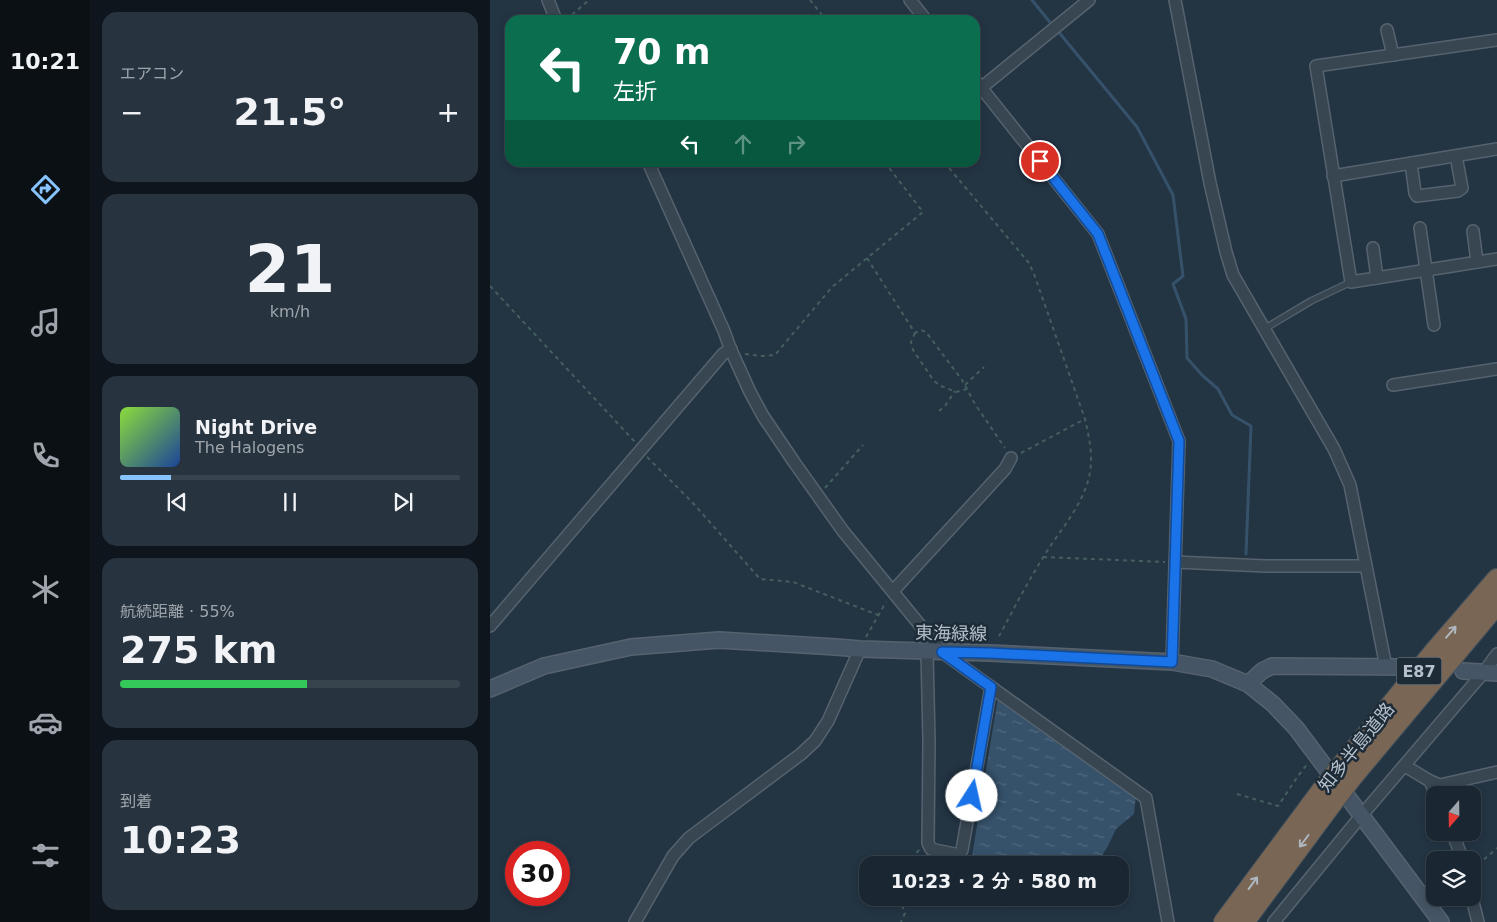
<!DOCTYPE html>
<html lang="ja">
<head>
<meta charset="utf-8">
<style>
  body { margin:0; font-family:"DejaVu Sans","Noto Sans JP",sans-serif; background:#27333e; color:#f1f3f6; height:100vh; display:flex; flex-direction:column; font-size:19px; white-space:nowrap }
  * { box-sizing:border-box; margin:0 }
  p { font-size:16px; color:#9fa5ac }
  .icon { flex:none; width:28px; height:28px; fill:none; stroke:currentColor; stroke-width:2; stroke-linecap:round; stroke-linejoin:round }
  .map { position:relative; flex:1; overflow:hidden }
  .sheet { display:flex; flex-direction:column; gap:12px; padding:12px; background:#0e151c; width:400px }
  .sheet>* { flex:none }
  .hud { position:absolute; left:15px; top:15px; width:475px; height:152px; border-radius:15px; box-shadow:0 2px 8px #0003,0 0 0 1px #38444d; background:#0b6e4f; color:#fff; overflow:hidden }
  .needle { width:32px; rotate:200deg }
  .buttons { position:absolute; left:936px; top:786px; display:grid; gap:10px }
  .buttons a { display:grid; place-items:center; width:55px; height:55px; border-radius:10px; background:#1a2732; box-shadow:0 2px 8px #0003,0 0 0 1px #38444d; font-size:25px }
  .speed { position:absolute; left:15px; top:841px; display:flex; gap:10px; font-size:25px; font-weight:700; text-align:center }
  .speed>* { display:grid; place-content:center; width:65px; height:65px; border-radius:50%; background:#1a2732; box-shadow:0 2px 8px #0003,0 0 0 1px #38444d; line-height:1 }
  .speed .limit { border:8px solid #d22; background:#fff; color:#111 }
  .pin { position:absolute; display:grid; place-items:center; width:42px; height:42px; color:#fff; margin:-21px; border:2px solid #fff; border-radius:50%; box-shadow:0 1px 5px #0007 }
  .me { position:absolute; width:55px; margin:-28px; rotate:10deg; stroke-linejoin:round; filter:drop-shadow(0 0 4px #0008) }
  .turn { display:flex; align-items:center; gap:18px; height:105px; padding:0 25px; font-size:22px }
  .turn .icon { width:65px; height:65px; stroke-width:2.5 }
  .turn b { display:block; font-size:35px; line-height:42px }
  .lanes { display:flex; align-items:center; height:48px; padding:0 25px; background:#0003; justify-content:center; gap:25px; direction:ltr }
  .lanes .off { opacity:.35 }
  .big { font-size:38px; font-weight:600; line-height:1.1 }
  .sheet .card { flex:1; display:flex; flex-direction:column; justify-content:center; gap:8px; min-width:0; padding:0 18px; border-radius:15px; background:#27333e }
  .sheet .dial { align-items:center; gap:0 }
  .dial b { font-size:65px; line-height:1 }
  .song { display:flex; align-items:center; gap:15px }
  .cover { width:60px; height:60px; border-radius:8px; background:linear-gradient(135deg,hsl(90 70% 55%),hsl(220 70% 35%)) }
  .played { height:5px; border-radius:2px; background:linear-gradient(90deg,#87c3ff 15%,#38444d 15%) }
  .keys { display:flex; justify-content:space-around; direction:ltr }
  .heat { display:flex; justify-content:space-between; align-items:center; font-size:28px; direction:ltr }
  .charge { height:8px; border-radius:4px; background:linear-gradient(90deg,#34c759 55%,#38444d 0) }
  .trip { position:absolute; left:369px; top:856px; width:270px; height:50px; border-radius:15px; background:#1a2732; box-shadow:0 2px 8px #0003,0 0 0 1px #38444d; font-weight:600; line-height:50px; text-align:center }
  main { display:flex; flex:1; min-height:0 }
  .menu { display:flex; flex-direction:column; width:90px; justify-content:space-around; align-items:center; background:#0a1014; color:#9fa5ac }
  .menu .icon { width:35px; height:35px }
  .menu .current { color:#87c3ff }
  .menu b { font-size:22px; color:#f1f3f6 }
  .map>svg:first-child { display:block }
  .water { fill:url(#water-ripples) }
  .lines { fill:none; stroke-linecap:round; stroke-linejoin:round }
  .stream { stroke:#36526b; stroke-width:3 }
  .lane-casing { stroke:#56636f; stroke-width:8 }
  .street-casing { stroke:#56636f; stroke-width:14 }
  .secondary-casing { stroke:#56636f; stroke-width:18 }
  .highway-casing { stroke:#43505c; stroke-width:22 }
  .path { stroke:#445f5f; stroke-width:2; stroke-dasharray:4 4; stroke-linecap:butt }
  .lane { stroke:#384652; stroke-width:5.5 }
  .street { stroke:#384652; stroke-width:11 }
  .secondary { stroke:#465565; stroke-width:15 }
  .highway { stroke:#796654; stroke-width:20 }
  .highway-bridge-casing { stroke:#43505c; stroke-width:22; stroke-linecap:butt }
  .highway-bridge { stroke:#796654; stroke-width:20 }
  .oneway { stroke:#afb7c0 }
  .route-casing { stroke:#114b97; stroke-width:12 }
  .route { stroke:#1a73e8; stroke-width:9 }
  .labels { text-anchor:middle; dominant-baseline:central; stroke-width:5; stroke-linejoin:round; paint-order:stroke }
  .shield { fill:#1d2b37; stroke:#87939f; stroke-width:1 }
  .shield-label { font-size:16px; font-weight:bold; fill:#b5c0cc }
  .street-label { font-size:18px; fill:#b5c0cc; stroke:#1d2b37 }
</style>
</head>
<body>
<main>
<nav class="menu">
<b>10:21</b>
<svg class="icon current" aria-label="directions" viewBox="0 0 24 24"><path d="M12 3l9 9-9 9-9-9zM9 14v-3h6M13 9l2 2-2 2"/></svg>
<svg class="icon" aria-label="music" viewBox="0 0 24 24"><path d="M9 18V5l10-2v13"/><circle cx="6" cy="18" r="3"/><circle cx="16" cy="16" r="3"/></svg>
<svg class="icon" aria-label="phone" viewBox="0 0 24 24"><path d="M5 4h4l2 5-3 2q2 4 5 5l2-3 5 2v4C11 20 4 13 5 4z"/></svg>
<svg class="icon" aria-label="climate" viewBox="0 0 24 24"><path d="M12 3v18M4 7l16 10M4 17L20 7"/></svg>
<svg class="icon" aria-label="car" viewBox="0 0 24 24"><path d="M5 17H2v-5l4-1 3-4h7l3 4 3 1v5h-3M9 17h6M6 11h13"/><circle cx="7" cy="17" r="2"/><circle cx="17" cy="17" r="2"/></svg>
<svg class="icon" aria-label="filters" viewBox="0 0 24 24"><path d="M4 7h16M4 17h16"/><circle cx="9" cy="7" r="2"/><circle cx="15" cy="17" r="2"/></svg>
</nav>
<section class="sheet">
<div class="card"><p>エアコン</p>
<div class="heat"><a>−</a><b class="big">21.5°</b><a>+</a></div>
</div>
<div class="card dial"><b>21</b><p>km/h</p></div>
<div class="card">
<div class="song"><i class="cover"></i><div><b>Night Drive</b><p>The Halogens</p></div></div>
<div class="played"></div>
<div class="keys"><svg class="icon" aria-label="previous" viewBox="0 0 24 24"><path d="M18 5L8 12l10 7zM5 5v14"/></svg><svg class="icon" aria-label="pause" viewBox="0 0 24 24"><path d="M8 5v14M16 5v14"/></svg><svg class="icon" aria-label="next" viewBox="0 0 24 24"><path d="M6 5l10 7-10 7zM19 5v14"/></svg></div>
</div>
<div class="card"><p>航続距離 · 55%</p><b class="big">275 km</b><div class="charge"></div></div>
<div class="card"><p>到着</p><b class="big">10:23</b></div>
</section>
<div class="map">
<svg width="1007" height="922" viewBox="0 0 1007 922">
  <defs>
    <pattern id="water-ripples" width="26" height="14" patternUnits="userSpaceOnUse" patternTransform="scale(1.25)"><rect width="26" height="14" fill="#36526b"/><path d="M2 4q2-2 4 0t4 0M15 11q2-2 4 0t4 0" fill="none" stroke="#51697f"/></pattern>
  </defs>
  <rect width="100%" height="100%" fill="#233443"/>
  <!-- water -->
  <path class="water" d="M508,697L646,795L644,814L626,829L618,846L606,865H491L482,856Z"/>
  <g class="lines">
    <!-- stream -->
    <g class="stream">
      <path d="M542,0L563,26"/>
      <path d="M567,30L647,127L683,195L693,276L683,284L696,319L697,358L712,375L728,389L742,415L761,426L756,554"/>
    </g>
    <defs>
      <path id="lane" d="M774,329L821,301L861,282"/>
      <g id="street">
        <path d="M58,0L66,20"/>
        <path d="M420,0L436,20"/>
        <path d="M685,0L720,183L736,252L743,275L844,449L860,485L896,667"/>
        <path d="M897,30L903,55"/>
        <path d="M1007,40L826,66L861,282L1007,259"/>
        <path d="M485,80L608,234L689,441L682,662"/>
        <path d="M491,88L599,0"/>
        <path d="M158,162L234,331L240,348L260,392L273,416L304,462L353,531L452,652L656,798L678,922"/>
        <path d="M921,163L925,193L927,196L968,191L972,188L966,156"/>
        <path d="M843,176L1007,149"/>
        <path d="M930,228L944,325"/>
        <path d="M983,231L987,262"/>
        <path d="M883,248L887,278"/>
        <path d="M903,385L1007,369"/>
        <path d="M685,562L775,566H875"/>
        <path d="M403,591L515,469L521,458"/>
        <path d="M0,626L233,354L241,349"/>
        <path d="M437,652L439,741L438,843L441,849L469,855L472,850L501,687"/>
        <path d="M915,766L940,781L950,785L1007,772"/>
        <path d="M940,781L946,795"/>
        <path d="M962,832L973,860"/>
        <path d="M982,898L988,922"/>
        <path d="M145,922L183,856L199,838L311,754L325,741L338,721L370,649"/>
        <path d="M784,922L871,816L994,672L1007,654"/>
      </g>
      <g id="secondary">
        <path d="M973,671L1007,673"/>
        <path d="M758,684L772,671L782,666L917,667"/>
        <path d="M0,689L54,666L141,647L229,640L346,647L370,649L500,653L682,662L722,669L758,684L783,704L806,728L951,922"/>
      </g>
      <g id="highway">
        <path d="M852,765L944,652L1007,579"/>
        <path d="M863,776L1007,604"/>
        <path d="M734,922L832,790"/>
        <path d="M754,922L843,802"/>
      </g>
    </defs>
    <!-- lane casing -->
    <use href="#lane" class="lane-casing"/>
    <!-- street casing -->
    <use href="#street" class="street-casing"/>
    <!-- secondary casing -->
    <use href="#secondary" class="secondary-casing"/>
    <!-- highway casing -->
    <use href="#highway" class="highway-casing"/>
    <!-- path -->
    <g class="path">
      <path d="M320,0L336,20"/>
      <path d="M76,20L99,0"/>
      <path d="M454,162L539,263L544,274L595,419C599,437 603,454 600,472C595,503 570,530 554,556C537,583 522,612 507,640"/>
      <path d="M377,258L425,333L431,330L436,332L472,380L485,404L515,448"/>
      <path d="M0,286L145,442"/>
      <path d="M425,333L421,342L423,350L444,381L451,386L466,392L477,389"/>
      <path d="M255,354L272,356L285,355L342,287L433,212L400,169L399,167L402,162"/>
      <path d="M475,385L494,367"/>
      <path d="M449,411L455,406L465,391"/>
      <path d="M531,453L595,419"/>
      <path d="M157,457L202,502L270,579L303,582L388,615"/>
      <path d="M335,488L373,445"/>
      <path d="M553,557L675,562"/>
      <path d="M376,637L396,602"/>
      <path d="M747,794L788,806L808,776L818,763"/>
      <path d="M416,865L430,849"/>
      <path d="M982,870L1007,848"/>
      <path d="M409,898L415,913L411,922"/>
      <path d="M505,898L516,909"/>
    </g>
    <!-- lane -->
    <use href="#lane" class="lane"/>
    <!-- street -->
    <use href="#street" class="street"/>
    <!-- secondary -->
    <use href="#secondary" class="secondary"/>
    <!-- highway -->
    <use href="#highway" class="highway"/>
    <defs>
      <g id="highway-bridge">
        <path d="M832,790L852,765"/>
        <path d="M843,802L863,776"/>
      </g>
    </defs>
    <!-- highway-bridge casing -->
    <use href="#highway-bridge" class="highway-bridge-casing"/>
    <!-- highway-bridge -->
    <use href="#highway-bridge" class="highway-bridge"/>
  </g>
  <!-- one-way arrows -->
  <defs><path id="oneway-shaft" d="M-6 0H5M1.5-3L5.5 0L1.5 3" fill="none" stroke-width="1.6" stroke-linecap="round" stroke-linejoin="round" transform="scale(1.25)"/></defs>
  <g class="oneway">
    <use href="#oneway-shaft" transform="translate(961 632) rotate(-49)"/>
    <use href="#oneway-shaft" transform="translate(814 841) rotate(127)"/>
    <use href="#oneway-shaft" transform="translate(763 883) rotate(-54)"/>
  </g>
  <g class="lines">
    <defs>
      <path id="route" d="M482,796L501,687L452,652L500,653L682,662L689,441L608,234L550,161"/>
    </defs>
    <!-- route casing -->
    <use href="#route" class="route-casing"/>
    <!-- route -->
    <use href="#route" class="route"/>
  </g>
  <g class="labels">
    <!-- shield labels -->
    <rect class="shield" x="906.5" y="657.5" width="45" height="27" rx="4"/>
    <g class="shield-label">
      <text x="929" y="671">E87</text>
    </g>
    <!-- street labels -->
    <g class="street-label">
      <text transform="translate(461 633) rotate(1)">東海緑線</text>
      <text transform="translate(866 747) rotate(-51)">知多半島道路</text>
    </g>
  </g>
</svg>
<div class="buttons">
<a><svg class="needle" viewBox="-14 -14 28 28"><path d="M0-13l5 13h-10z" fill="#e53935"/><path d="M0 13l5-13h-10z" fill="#9fa5ac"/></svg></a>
<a><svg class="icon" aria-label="layers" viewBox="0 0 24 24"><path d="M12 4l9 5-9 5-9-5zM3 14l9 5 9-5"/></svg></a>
</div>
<div class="speed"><div class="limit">30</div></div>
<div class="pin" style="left:550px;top:161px;background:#d93025"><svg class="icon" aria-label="arrive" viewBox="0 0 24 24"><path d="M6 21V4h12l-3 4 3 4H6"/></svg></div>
<svg class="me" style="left:482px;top:796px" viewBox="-20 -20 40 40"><circle r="19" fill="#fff"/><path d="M0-13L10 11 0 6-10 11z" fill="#1a73e8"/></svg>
<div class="trip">10:23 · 2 分 · 580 m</div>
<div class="hud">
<div class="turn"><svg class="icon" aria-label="left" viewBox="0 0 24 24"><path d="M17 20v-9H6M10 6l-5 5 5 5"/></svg><div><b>70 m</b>左折</div></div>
<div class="lanes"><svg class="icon" aria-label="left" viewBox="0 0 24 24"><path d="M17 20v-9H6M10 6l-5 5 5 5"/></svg><svg class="icon off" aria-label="ahead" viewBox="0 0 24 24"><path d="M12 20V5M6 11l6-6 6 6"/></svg><svg class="icon off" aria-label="right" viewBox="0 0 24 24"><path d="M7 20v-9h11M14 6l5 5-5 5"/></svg></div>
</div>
</div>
</main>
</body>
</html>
